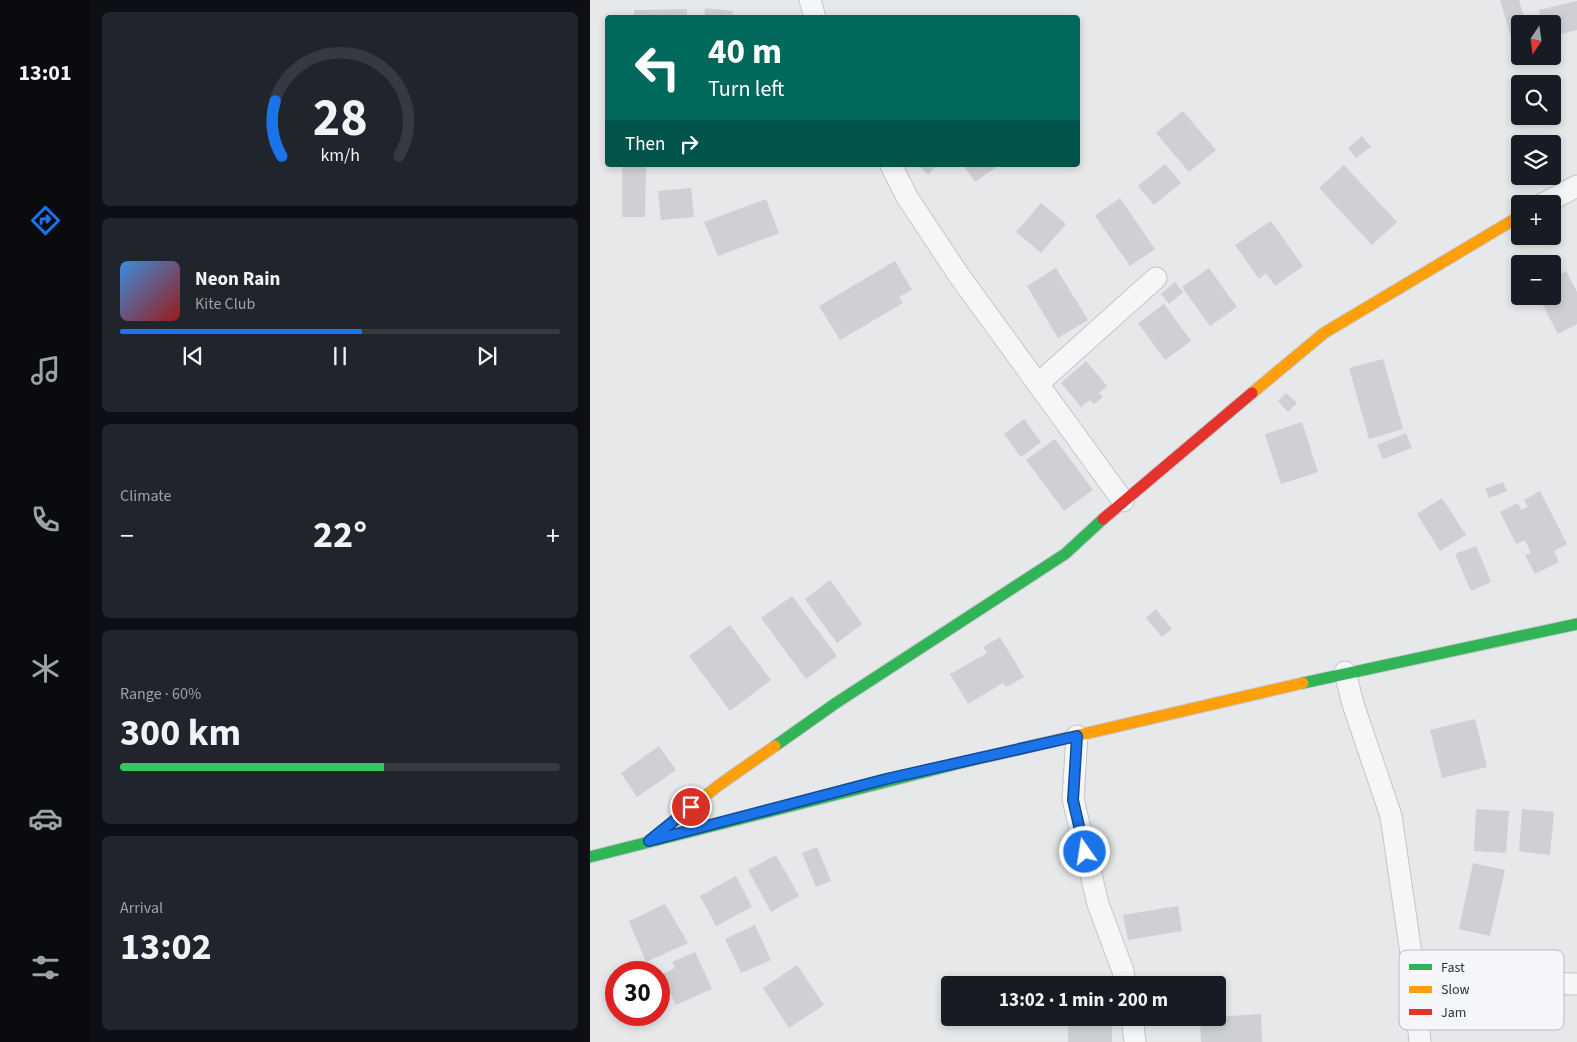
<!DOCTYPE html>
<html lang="en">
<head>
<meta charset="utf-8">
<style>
  body { margin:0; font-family:"Source Sans 3",sans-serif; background:#20242c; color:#f1f3f6; height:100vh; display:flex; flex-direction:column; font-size:19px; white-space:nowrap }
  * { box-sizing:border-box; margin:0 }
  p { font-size:16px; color:#9ea1a6 }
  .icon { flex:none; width:28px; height:28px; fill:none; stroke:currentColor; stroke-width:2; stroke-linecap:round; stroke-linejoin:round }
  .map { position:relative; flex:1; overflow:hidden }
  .side { display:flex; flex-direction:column; gap:12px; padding:12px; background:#0d0f14; width:500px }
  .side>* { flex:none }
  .top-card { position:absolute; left:15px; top:15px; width:475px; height:152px; border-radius:5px; box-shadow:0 2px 8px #0003; background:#00695c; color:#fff; overflow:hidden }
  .needle { width:32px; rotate:193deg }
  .fabs { position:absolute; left:921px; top:15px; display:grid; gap:10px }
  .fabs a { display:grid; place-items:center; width:50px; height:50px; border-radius:5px; background:#171b24; box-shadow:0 2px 8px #0003; font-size:25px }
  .speed { position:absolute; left:15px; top:961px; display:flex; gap:10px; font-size:25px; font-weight:700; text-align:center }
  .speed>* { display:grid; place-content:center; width:65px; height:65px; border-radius:50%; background:#171b24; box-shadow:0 2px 8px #0003; line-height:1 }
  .speed .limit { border:8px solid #d22; background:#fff; color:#111 }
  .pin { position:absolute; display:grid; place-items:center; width:42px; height:42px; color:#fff; margin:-21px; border:2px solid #fff; border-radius:50%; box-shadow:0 1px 5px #0007 }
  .me { position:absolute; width:55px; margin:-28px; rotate:347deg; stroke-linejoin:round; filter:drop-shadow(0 0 4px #0008) }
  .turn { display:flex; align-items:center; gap:18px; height:105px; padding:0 20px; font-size:22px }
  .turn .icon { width:65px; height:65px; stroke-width:2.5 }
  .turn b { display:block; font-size:35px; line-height:42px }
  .then { display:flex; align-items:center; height:48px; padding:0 20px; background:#0003; gap:10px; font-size:19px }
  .big { font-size:38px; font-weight:700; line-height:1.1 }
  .side .card { flex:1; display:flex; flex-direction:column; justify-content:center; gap:8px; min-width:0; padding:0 18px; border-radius:8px; background:#20242c }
  .side .dial { align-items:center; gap:0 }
  .dial svg { height:130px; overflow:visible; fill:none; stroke:#363941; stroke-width:7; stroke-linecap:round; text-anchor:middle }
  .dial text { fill:#f1f3f6; stroke:none }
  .song { display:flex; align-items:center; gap:15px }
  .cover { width:60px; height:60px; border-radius:8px; background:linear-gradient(135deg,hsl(210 70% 55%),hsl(0 70% 35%)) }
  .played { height:5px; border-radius:2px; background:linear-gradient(90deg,#1a73e8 55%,#363941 55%) }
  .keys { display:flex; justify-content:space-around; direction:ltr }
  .heat { display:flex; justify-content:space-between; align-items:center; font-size:28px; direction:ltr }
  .charge { height:8px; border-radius:4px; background:linear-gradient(90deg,#34c759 60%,#363941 0) }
  .trip { position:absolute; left:351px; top:976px; width:285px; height:50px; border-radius:5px; background:#171b24; box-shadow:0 2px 8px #0003; font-weight:700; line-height:50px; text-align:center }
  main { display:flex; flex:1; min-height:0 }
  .tab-bar { display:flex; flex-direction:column; width:90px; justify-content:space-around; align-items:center; background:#090b0e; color:#9ea1a6 }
  .tab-bar .icon { width:35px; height:35px }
  .tab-bar .on { color:#1a73e8 }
  .tab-bar b { font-size:22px; color:#f1f3f6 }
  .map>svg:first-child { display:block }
  .building { fill:#ced0d3 }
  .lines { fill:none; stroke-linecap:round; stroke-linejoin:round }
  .street-casing { stroke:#c4c6c8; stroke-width:23 }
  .fast-casing { stroke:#c4c6c8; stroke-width:13 }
  .slow-casing { stroke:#c4c6c8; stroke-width:13 }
  .jam-casing { stroke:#c4c6c8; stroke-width:13 }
  .street { stroke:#f5f6f7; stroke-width:21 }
  .fast { stroke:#30b455; stroke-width:11 }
  .slow { stroke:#ff9f0a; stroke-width:11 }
  .jam { stroke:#e5322d; stroke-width:11 }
  .route-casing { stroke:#114b97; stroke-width:12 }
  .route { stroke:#1a73e8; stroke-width:9 }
  .key { fill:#f4f6f9; stroke:#b8bcc3; stroke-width:1 }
  .key-label { font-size:14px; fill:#2b3445 }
</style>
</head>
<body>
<main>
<nav class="tab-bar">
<b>13:01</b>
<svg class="icon on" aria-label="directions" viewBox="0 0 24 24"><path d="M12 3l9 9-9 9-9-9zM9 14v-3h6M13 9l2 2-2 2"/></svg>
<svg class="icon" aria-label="music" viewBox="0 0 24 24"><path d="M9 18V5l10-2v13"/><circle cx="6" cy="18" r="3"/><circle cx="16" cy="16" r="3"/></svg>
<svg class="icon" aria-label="phone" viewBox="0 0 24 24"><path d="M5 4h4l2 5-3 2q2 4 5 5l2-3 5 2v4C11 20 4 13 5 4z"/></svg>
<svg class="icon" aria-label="climate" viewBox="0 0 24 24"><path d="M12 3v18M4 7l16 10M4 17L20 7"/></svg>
<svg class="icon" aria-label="car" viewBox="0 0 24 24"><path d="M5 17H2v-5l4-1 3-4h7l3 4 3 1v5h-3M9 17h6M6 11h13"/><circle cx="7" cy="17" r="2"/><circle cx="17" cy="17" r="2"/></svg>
<svg class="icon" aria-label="filters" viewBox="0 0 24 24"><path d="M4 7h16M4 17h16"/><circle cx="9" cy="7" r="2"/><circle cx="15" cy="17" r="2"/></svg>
</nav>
<section class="side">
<div class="card dial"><svg viewBox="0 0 100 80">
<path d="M14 69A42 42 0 1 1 86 69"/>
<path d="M14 69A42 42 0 0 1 10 35" stroke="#1a73e8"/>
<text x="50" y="56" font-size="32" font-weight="700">28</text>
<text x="50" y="72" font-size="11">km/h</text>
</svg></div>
<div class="card">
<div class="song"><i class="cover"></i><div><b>Neon Rain</b><p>Kite Club</p></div></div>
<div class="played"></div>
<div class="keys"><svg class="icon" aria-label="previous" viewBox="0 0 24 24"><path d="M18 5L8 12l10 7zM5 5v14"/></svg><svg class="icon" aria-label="pause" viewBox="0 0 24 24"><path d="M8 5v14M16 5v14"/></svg><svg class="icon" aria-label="next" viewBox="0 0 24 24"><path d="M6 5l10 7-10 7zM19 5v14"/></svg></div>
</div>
<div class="card"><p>Climate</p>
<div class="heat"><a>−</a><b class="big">22°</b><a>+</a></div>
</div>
<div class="card"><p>Range · 60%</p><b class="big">300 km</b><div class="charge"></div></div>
<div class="card"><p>Arrival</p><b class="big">13:02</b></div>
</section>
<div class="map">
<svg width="987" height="1042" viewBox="0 0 987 1042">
  <rect width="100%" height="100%" fill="#e6e8ea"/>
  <!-- building -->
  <g class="building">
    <path d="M910,0H929L936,24H930V44L924,46Z"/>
    <path d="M987,1V30L962,36V24H952L949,10Z"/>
    <path d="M115,8L143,11L142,18H114Z"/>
    <path d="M97,9V18H44V10Z"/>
    <path d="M593,111L626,150L599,172L566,133Z"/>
    <path d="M772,136L781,147L766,158L758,148Z"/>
    <path d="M575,164L591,183L564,205L548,186Z"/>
    <path d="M328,165H347L338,175Z"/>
    <path d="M373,165H409L385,182Z"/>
    <path d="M754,165L807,222L782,245L729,188Z"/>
    <path d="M32,166H56L55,217H32Z"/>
    <path d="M101,188L104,217L71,220L68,191Z"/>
    <path d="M530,198L565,249L540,266L505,216Z"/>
    <path d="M176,199L189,233L128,256L114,222Z"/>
    <path d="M451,203L476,224L451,253L426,232Z"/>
    <path d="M681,221L713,266L685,286L676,273L669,279L645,245Z"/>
    <path d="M305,261L322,290L309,297L313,303L250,340L229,306Z"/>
    <path d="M466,268L498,320L468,338L437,286Z"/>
    <path d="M619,268L647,307L620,326L592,287Z"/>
    <path d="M976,271L987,292V324L968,334L948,296H962V278Z"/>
    <path d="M585,282L593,292L579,304L571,294Z"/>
    <path d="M574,304L601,341L575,360L548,323Z"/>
    <path d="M793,359L813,429L779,439L759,368Z"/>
    <path d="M496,361L517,386L509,393L513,397L504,404L500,400L491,407L471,383Z"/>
    <path d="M696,393L707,403L698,412L688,401Z"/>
    <path d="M434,419L451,442L431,457L414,434Z"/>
    <path d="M712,422L728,472L691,484L675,434Z"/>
    <path d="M816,433L822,448L793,459L787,445Z"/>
    <path d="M465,439L503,490L474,511L436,460Z"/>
    <path d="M913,482L917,491L899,498L895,489Z"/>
    <path d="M950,491L977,544L964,551L969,562L945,574L935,555L941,553L935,540L926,544L910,512L928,503L931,510L938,507L934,500Z"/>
    <path d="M852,498L876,535L850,551L827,514Z"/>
    <path d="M886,546L901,582L881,591L865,554Z"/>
    <path d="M240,580L272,624L247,643L215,599Z"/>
    <path d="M202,596L247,656L216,679L171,618Z"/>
    <path d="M566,609L582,629L572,637L556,618Z"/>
    <path d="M140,625L181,680L140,711L99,656Z"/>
    <path d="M410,637L434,677L416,687L413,683L378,704L360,674L397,653L393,647Z"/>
    <path d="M885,719L897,767L852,778L840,730Z"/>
    <path d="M69,746L86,770L47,797L31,773Z"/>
    <path d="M886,809L919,811L916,853L884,851Z"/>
    <path d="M932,809L964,812L960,855L929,851Z"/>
    <path d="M227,847L241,881L226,887L212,853Z"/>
    <path d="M186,855L209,896L181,912L158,870Z"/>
    <path d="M883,863L915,870L900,936L869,929Z"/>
    <path d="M146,876L162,907L126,926L110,896Z"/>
    <path d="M75,904L98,943L56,962L39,921Z"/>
    <path d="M588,906L592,931L538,940L533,915Z"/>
    <path d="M165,925L181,960L151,973L135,939Z"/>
    <path d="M105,952L122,989L86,1005L72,974L85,968L82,962Z"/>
    <path d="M207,965L234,1005L199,1028L173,988Z"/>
    <path d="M378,977L383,985H365Z"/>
    <path d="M671,1014L672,1042H611L610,1018Z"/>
    <rect x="478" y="1018" width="44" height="24"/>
  </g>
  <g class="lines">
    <defs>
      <g id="street">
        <path d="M220,0L225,18"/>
        <path d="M301,165L317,197L368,274L533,501"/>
        <path d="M953,204L987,186"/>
        <path d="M449,383L566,278"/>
        <path d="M755,672L763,704L801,816L823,967L830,1042"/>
        <path d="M487,736L483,799L508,904L533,971L535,985"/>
        <path d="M823,967L911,982L987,984"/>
        <path d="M542,1018L545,1042"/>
      </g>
      <g id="fast">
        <path d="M713,683L987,624"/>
        <path d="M185,746L246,703L475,554L513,519"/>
        <path d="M0,857L382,760"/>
      </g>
      <g id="slow">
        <path d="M662,393L734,333L930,216"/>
        <path d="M382,760L713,683"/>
        <path d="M59,841L129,785L185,746"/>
      </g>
      <path id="jam" d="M513,519L662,393"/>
    </defs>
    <!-- street casing -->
    <use href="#street" class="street-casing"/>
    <!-- fast casing -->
    <use href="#fast" class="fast-casing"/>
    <!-- slow casing -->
    <use href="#slow" class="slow-casing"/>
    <!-- jam casing -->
    <use href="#jam" class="jam-casing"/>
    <!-- street -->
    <use href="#street" class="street"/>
    <!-- fast -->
    <use href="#fast" class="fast"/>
    <!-- slow -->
    <use href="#slow" class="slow"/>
    <!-- jam -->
    <use href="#jam" class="jam"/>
  </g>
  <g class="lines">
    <defs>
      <path id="route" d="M101,807L59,841L296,779L487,736L483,800L495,852"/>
    </defs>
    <!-- route casing -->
    <use href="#route" class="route-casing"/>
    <!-- route -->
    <use href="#route" class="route"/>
  </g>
  <!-- legend -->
  <rect x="809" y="950" width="165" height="80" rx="8" class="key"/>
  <rect x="819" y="964" width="23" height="6" fill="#30b455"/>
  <rect x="819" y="986" width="23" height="7" fill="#ff9f0a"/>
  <rect x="819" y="1009" width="23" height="6" fill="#e5322d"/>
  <g class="key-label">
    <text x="851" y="972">Fast</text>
    <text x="851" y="994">Slow</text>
    <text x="851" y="1017">Jam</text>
  </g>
</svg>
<div class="fabs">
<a><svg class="needle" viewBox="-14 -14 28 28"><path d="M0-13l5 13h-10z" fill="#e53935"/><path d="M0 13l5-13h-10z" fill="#9ea1a6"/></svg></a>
<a><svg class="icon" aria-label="search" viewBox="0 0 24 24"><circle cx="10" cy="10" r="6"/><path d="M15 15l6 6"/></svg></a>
<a><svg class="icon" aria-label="layers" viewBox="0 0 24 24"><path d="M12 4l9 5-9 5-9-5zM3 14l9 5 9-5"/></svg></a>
<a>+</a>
<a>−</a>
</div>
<div class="speed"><div class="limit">30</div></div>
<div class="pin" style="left:101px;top:807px;background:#d93025"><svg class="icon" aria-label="arrive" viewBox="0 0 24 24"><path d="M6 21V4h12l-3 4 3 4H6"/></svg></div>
<svg class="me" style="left:495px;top:852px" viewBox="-20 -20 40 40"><circle r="17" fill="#1a73e8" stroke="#fff" stroke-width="3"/><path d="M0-11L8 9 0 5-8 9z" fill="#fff"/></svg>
<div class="trip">13:02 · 1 min · 200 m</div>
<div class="top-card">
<div class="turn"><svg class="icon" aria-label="left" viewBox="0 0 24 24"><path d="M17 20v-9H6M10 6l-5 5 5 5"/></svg><div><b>40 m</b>Turn left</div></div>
<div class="then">Then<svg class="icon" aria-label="right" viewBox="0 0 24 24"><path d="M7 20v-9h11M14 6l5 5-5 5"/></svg></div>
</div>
</div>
</main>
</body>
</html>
